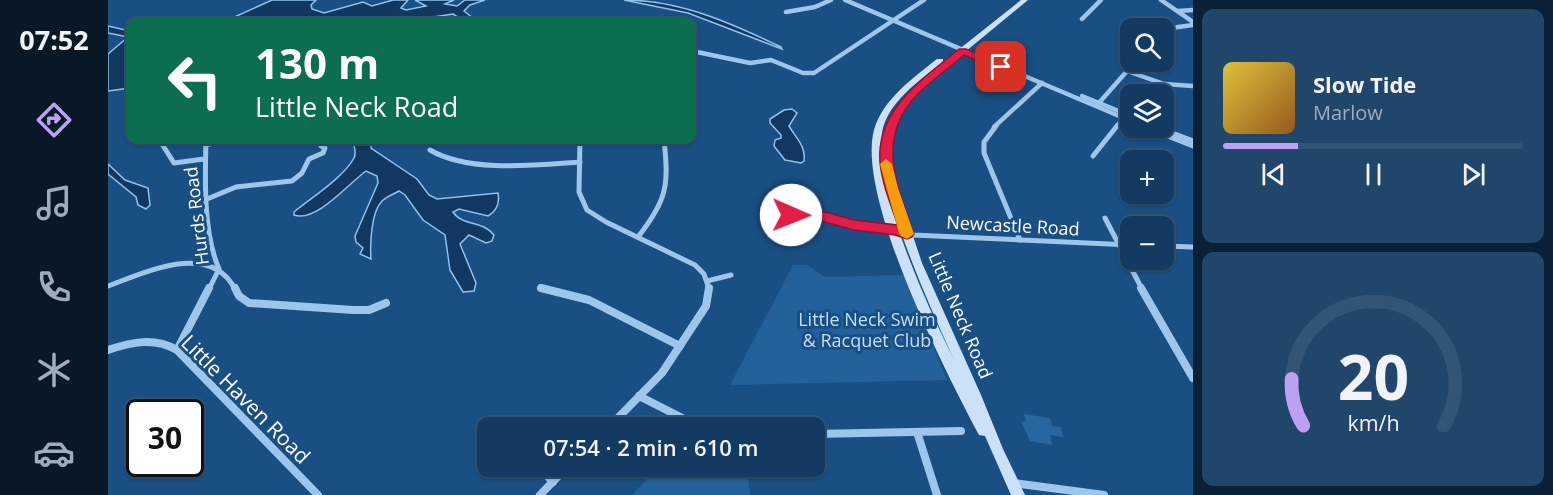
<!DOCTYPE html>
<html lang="en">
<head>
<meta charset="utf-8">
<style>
  body { margin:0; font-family:"Open Sans",sans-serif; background:#20466b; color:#f1f3f6; height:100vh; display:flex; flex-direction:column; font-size:22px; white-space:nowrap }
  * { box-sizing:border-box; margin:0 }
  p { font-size:20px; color:#9dadbe }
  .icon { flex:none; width:33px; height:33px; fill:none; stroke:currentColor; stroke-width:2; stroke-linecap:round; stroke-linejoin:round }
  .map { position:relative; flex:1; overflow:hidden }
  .sheet { display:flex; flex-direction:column; gap:9px; padding:9px; background:#0a2036; width:360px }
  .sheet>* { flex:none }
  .top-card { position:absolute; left:18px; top:18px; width:570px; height:126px; border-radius:12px; box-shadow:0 2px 4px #0004,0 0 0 2px #325577; background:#0b6e4f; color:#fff; overflow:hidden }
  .fabs { position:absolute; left:1012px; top:18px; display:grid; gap:12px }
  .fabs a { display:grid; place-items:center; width:54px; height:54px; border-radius:12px; background:#133b62; box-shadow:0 2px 4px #0004,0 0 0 2px #325577; font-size:30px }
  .speed { position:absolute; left:18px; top:399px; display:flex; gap:12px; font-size:30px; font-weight:700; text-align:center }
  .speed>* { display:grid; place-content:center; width:78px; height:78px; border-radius:50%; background:#133b62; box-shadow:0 2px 4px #0004,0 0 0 2px #325577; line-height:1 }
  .speed .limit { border:3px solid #111; border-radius:9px; background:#fff; color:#111 }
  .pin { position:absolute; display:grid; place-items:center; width:51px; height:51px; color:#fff; margin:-26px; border-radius:12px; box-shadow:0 3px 9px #0006 }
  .me { position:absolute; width:66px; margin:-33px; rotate:91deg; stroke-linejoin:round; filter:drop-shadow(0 0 4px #0008) }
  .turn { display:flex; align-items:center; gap:21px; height:126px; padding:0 30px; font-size:27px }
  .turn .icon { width:78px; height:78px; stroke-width:2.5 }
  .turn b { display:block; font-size:42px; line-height:51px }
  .sheet .widget { flex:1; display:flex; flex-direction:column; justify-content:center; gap:9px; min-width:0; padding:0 21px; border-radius:12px; background:#20466b }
  .sheet .dial { align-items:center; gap:0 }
  .dial svg { height:156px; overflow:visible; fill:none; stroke:#325577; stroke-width:7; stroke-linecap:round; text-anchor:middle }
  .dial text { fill:#f1f3f6; stroke:none }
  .song { display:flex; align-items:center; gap:18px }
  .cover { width:72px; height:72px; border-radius:9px; background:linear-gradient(135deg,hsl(50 70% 55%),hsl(30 70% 35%)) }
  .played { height:6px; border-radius:3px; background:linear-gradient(90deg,#bca0f2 25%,#325577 25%) }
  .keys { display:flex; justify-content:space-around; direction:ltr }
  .trip { position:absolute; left:369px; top:417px; width:348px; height:60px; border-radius:12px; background:#133b62; box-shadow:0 2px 4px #0004,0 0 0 2px #325577; font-weight:600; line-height:60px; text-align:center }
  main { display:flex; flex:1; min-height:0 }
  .tab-bar { display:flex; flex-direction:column; width:108px; justify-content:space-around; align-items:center; background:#081827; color:#9dadbe }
  .tab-bar .icon { width:42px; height:42px }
  .tab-bar .current { color:#bca0f2 }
  .tab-bar b { font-size:27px; color:#f1f3f6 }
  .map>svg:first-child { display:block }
  .green { fill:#22619c }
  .water { fill:#103861; stroke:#90c2ee; stroke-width:1.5 }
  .building { fill:#2866a1 }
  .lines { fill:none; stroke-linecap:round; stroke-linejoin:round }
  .street-far2 { stroke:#9dc6eb; stroke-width:4.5 }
  .street-far1 { stroke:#9dc6eb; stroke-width:5 }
  .street { stroke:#9dc6eb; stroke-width:8 }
  .secondary { fill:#cae1f8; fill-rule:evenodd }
  .route { fill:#e11d48; stroke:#92132f; stroke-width:1.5 }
  .slow { fill:#f59e0b }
  .labels { text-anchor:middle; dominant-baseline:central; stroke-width:6; stroke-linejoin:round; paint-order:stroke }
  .street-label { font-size:18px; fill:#fff; stroke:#194f83 }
  .park-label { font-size:18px; fill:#c2dff8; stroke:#194f83 }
  .near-street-label { font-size:21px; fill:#fff; stroke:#194f83 }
</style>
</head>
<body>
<main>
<nav class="tab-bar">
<b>07:52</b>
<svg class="icon current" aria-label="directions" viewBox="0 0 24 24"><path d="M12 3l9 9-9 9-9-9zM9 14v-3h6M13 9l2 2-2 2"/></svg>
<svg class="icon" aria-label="music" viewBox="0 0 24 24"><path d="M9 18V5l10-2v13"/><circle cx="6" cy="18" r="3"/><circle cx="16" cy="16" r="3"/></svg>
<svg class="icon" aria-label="phone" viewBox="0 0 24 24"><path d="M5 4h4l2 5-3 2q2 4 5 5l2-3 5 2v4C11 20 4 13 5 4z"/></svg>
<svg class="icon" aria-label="climate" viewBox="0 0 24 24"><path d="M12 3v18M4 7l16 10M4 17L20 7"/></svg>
<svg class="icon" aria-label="car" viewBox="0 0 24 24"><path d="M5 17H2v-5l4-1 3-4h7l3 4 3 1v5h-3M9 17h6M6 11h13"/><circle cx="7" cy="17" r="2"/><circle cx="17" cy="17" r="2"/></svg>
</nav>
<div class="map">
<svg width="1085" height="495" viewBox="0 0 1085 495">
  <rect width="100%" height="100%" fill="#194f83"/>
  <!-- green -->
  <g class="green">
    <path d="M685,265H699L717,277L796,275L839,380L622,385Z"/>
    <path d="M550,467H639L642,495H761H524Z"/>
  </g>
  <!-- water -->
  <g class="water">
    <path d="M164,0H208L203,5L204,9L216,13L255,2L264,6L285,0H300L293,8L298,10L318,6L307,0H346L337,4L349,6L357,0H377L362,5L356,11L370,22H358L345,14L291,22H97L120,20Z"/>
    <path d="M516,0C572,0 623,23 673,47L674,49L580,13Z"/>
    <path d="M0,26L22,31V88L0,91V54L20,37L0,33Z"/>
    <path d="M684,109L689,113L681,126C688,138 698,146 696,161L693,163L677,160L666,146L667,140L673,138V135L662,123V119L676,110Z"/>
    <path d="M244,140H263V148L309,179L321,195L329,199L390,193C392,204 389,211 380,216L351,209L345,212C354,226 376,221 386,235L384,241L378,243L361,235L352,244L368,283L366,291L355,292L342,270L337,235L315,220L297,195L291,191C286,194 278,197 274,201C263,212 262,244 263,259L252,254L255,248L248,242L247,236L270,183L269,176L258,171C241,183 208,223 186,215V212C203,198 236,177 246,158C249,152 246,145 244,140Z"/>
    <path d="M0,164L17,180L40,188L42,205L38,209L30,205L28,197L0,174Z"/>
  </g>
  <!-- building -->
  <path class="building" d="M916,414L942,418L944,426L953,427L955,437L942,435L944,445L922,441L913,421L918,422Z"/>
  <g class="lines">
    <!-- street-far2 -->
    <g class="street-far2">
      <path d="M737,0L1023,121"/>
      <path d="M1053,0L1085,22"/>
      <path d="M1070,11L1085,10"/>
      <path d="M678,12L707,7L723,0"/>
      <path d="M974,19L993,0"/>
      <path d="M1056,29L1085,25"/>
      <path d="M584,51L642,63L663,60L695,73H706L816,0"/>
      <path d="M1019,71L1056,84L1085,86"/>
      <path d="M974,96L1023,116"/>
      <path d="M990,104L1027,62"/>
      <path d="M886,127L934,83"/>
      <path d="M1008,127L1018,115"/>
    </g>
    <!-- street-far1 -->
    <g class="street-far1">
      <path d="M888,126L876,142V153L912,240"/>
      <path d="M1039,128L1085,146"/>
      <path d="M1051,128L1085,141"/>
      <path d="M98,140C97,180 95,232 111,269L101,289"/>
      <path d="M472,140L471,192L479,210L498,222L587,265L596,274L601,289"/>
      <path d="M54,144L66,163L96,159"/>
      <path d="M97,145L120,140"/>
      <path d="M322,150C361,173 428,165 472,162"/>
      <path d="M985,156L1009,126"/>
      <path d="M99,199L128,187L184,181L194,173L201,159L215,153L217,148L213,146"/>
      <path d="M683,215L706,214L746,225L788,230L805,235L1023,245"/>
      <path d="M997,218L1034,289"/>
      <path d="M530,237C559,200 561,186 556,140"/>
      <path d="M1056,246L1085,247"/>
      <path d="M599,281L623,275"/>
      <path d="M0,286C38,272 102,241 127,289"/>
      <path d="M433,288L438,289"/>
    </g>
    <!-- street -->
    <g class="street">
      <path d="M127,288L131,296L141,303L245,310H261L278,303"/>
      <path d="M433,288L481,300L572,346"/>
      <path d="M1033,288L1085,378"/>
      <path d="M0,350C24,342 46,337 69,350L210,495"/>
      <path d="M69,350L101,288"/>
      <path d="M531,396L594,428"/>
      <path d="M500,428L554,373L598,306L601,288"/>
      <path d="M809,432L829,495"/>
      <path d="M706,434L853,431"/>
      <path d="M430,466L445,482"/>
      <path d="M905,483L996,495"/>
      <path d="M432,495L460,466"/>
    </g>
    <!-- secondary -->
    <path class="secondary" d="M913,0H920L846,61L801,101L788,124L783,153L789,188L814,263L873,395L895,449L917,495H903L877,436L871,435C838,373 748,197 766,130C775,99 805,78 829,59H835V62ZM832,64L794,100L780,124L774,153C774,146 773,140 774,133C779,103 810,82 832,64ZM773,153C785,226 816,293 846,360C823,313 802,266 786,216C780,196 773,174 773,153Z"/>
  </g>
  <!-- route -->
  <path class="route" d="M851,49H858L898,67L889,69L856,55C841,68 824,80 810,94C767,137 789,185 806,234L804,237L799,239L787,235L746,230L706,219L679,218L677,215L679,211L706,209L746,220L790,225C783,205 774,184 772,162C768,109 815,79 851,49Z"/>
  <!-- slow -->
  <path class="slow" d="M778,159L784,164L790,188L806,234L799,239L793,236L791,233L772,164Z"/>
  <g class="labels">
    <!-- street labels -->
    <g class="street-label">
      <text transform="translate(88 216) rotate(-97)">Hurds Road</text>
      <text transform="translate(905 225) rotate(3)">Newcastle Road</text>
      <text transform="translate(853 315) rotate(67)">Little Neck Road</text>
    </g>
    <!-- park labels -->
    <g class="park-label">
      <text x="759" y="319">Little Neck Swim<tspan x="759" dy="21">&amp; Racquet Club</tspan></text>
    </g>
    <!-- near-street labels -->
    <g class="near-street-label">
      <text transform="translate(138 399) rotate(45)">Little Haven Road</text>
    </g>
  </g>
</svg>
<div class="fabs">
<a><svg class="icon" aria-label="search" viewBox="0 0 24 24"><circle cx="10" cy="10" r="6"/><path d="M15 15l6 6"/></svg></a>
<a><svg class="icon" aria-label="layers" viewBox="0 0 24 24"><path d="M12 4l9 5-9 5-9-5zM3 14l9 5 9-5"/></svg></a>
<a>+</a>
<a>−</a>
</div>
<div class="speed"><div class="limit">30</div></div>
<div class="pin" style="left:893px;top:67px;background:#d93025"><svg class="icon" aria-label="arrive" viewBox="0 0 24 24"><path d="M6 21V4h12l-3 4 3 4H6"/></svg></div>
<svg class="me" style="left:683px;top:215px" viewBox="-20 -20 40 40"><circle r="19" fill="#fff"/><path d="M0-13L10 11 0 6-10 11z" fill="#e11d48"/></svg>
<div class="trip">07:54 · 2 min · 610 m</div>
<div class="top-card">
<div class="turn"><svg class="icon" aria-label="left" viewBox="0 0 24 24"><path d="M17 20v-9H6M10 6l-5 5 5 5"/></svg><div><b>130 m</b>Little Neck Road</div></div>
</div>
</div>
<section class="sheet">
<div class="widget">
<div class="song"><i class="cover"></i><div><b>Slow Tide</b><p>Marlow</p></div></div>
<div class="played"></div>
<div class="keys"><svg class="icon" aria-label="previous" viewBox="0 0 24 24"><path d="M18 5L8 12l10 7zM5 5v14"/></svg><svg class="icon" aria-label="pause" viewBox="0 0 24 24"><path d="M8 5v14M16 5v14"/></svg><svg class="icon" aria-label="next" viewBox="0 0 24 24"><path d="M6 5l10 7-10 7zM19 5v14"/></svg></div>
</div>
<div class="widget dial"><svg viewBox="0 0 100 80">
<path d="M14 69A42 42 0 1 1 86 69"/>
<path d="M14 69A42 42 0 0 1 8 45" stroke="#bca0f2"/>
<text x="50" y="56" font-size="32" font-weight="700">20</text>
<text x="50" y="72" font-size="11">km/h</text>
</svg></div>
</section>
</main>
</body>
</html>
